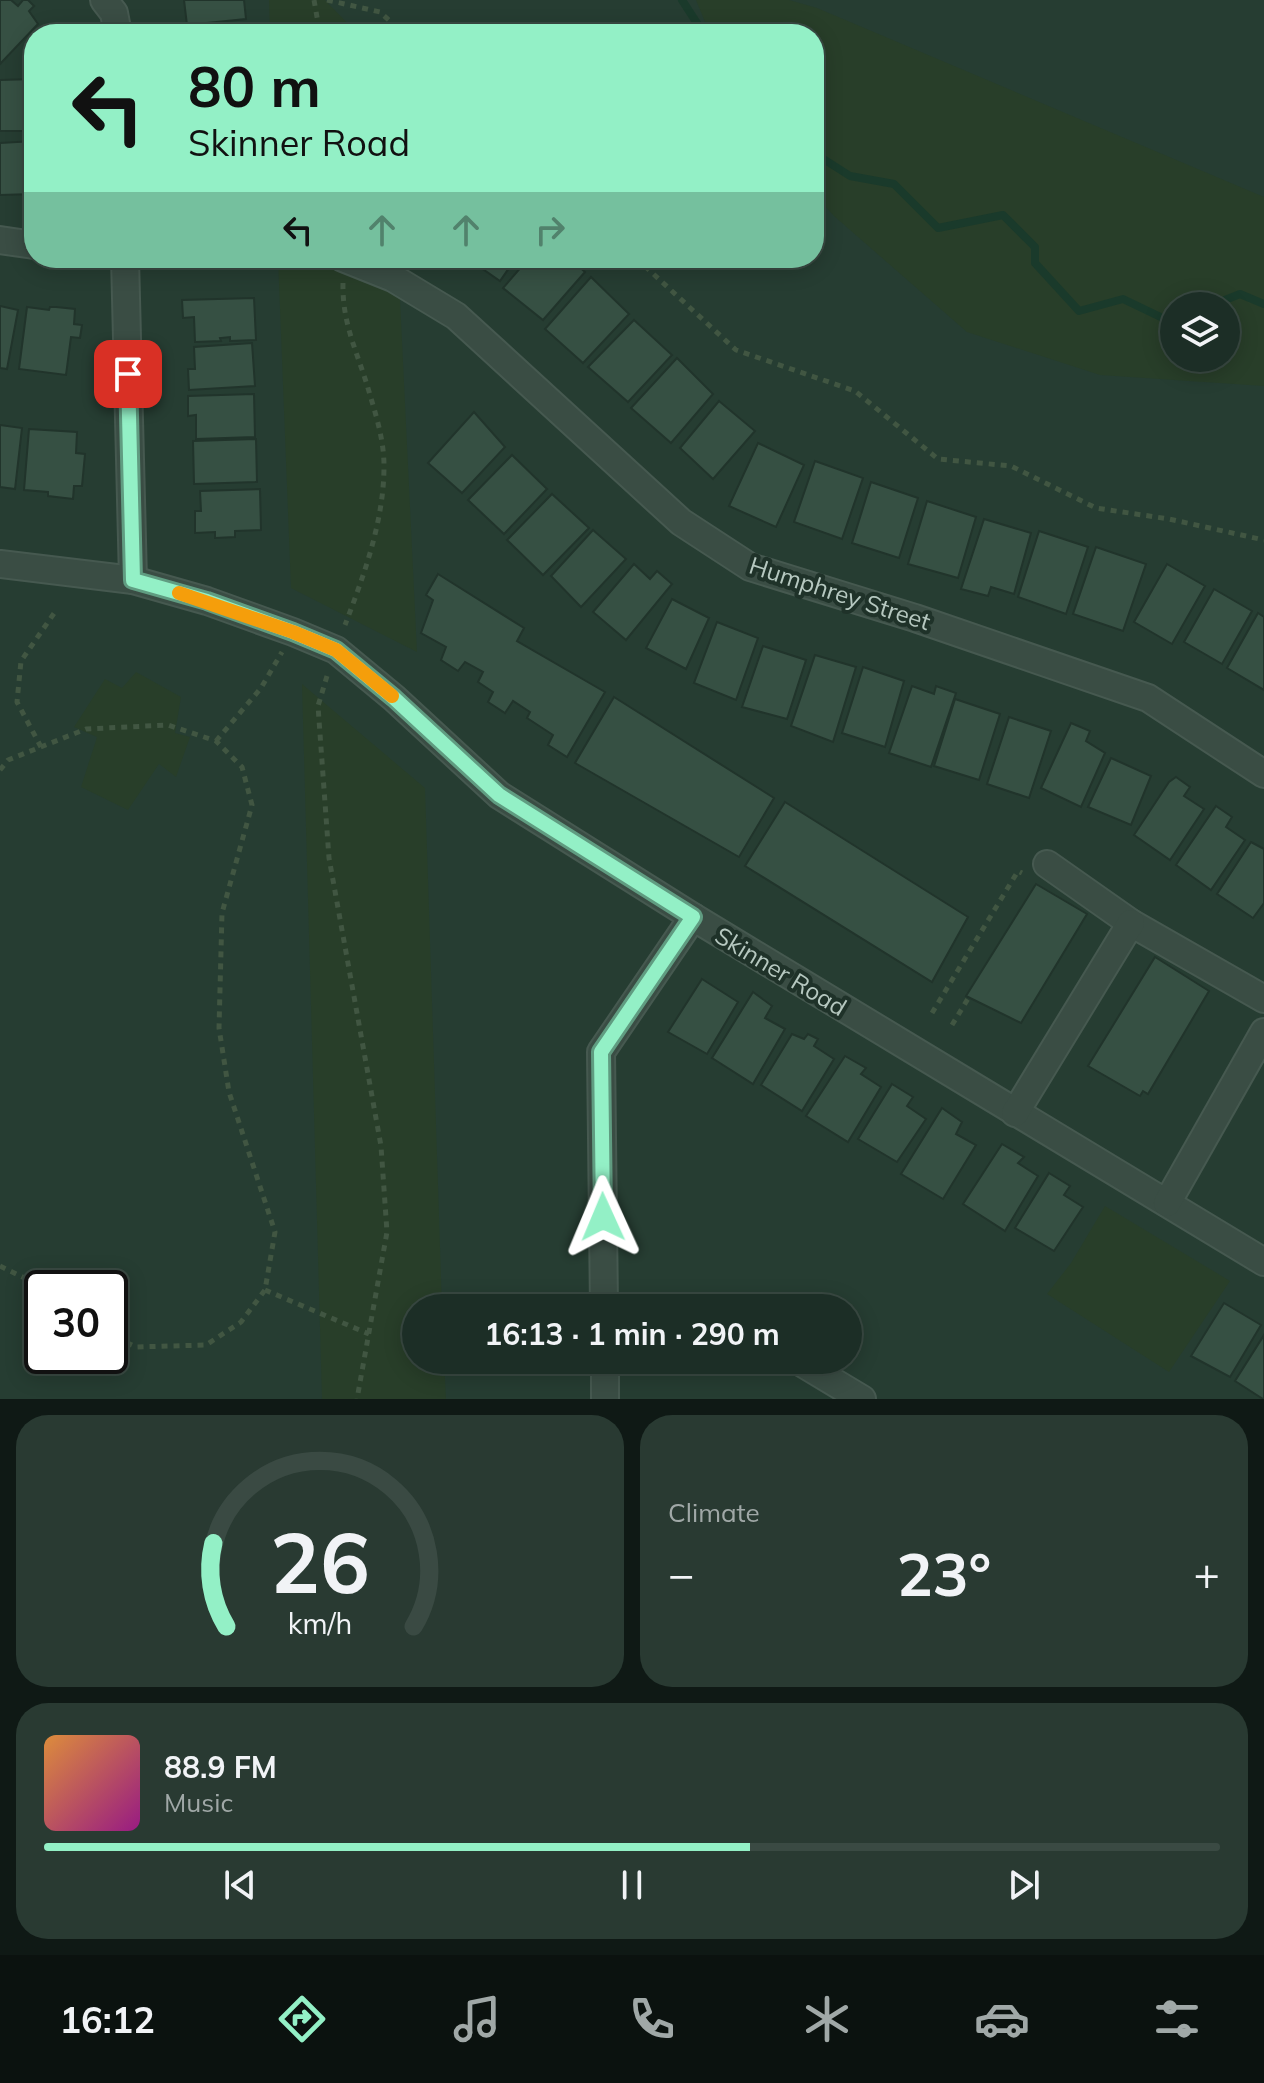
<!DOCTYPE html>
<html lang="en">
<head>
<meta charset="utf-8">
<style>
  body { margin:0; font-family:Mulish,sans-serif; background:#293a32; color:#f1f3f6; height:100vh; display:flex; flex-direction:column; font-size:30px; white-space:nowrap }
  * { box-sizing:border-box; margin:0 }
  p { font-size:26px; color:#a0a8a7 }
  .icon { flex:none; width:44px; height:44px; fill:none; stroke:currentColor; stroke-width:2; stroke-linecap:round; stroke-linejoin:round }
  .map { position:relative; height:1399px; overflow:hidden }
  .panel { display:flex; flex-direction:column; gap:16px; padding:16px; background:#0f1915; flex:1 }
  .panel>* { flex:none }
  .banner { position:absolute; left:24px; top:24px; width:800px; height:244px; border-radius:32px; box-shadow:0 4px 20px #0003,0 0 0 2px #3a4a43; background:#93f0c6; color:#111; overflow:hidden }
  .fabs { position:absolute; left:1160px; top:292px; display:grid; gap:16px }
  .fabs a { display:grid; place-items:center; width:80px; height:80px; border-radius:50%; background:#1c2e26; box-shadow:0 4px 20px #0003,0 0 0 2px #3a4a43; font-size:40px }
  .speed { position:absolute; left:24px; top:1270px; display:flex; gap:16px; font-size:40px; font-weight:700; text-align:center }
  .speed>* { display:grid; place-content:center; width:104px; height:104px; border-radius:50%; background:#1c2e26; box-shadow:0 4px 20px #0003,0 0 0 2px #3a4a43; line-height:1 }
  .speed .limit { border:4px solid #111; border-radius:12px; background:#fff; color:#111 }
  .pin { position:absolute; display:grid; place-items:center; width:68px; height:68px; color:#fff; margin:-34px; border-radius:16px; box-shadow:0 4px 12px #0006 }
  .me { position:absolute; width:88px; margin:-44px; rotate:359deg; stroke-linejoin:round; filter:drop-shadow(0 0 6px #0008) }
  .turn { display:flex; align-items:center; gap:28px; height:168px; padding:0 32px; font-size:36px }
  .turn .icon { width:104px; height:104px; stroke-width:2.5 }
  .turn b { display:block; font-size:56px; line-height:68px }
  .lanes { display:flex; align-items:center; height:76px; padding:0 32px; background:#0003; justify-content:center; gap:40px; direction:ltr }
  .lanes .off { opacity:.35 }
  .big { font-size:60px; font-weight:700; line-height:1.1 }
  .panel .tile { flex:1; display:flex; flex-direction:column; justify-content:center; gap:12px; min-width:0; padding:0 28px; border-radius:32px; background:#293a32 }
  .panel .dial { align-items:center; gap:0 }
  .dial svg { height:208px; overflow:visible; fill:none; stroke:#3a4a43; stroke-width:7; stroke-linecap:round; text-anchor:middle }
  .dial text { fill:#f1f3f6; stroke:none }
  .song { display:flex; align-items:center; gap:24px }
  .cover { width:96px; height:96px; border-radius:12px; background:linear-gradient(135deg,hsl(30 70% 55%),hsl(310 70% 35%)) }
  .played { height:8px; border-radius:4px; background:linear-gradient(90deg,#93f0c6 60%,#3a4a43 60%) }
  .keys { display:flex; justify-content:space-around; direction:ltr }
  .heat { display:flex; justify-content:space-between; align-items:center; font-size:44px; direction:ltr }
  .panel .tiles { flex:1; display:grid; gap:16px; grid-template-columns:1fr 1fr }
  .tile:last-child { grid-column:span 2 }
  .trip { position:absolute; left:402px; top:1294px; width:460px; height:80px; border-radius:40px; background:#1c2e26; box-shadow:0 4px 20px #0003,0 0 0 2px #3a4a43; font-weight:700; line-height:80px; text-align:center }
  .tabs { display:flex; height:128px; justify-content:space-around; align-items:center; background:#0b120f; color:#a0a8a7 }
  .tabs .icon { width:56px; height:56px }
  .tabs .selected { color:#93f0c6 }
  .tabs b { font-size:36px; color:#f1f3f6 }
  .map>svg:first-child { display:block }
  .green { fill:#283e29; fill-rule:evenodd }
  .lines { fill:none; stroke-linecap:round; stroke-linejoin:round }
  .stream { stroke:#1a3a2b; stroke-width:8 }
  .building { fill:#365043; stroke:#21342b; stroke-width:2 }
  .minor-casing { stroke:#465950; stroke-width:30 }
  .path { stroke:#415642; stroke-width:5; stroke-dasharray:6 6; stroke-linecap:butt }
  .minor { stroke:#3a4d44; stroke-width:26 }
  .route-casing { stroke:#609c81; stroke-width:20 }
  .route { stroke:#93f0c6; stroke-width:14 }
  .slow { stroke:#f59e0b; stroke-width:14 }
  .labels { text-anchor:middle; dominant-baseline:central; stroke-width:8; stroke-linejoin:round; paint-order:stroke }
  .street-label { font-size:24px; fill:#b6c8c0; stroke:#1f3229 }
</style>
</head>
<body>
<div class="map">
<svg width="1264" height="1399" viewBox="0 0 1264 1399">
  <rect width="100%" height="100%" fill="#263d32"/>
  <!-- green -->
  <g class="green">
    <path d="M269,0H325L358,34H270Z"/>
    <path d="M696,0H789L817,8L1264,197V386L1100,375L967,332L834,216L814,194V34H710ZM1174,306H1226V358H1174Z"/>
    <path d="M278,258H398L417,652L291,588Z"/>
    <path d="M136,672L181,697L175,733L190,737L176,777L159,764L128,810L81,787L97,737L74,727L105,679L122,688Z"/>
    <path d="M302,684L425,788L442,1308H416V1360H444L446,1399H322Z"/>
    <path d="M1105,1206L1230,1281L1169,1372L1047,1294L1071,1263Z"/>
  </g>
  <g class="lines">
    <!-- stream -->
    <g class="stream">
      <path d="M682,0L704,34"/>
      <path d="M814,153L850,176L894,184L938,228L1003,215L1035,247V263L1079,311L1123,299L1171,322L1174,321"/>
      <path d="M1210,306L1240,294L1264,304"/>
    </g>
  </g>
  <!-- building -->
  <g class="building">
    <path d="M0,0H11L18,6L23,0H28L34,6L29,11L38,24L0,64Z"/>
    <path d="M184,0H244L246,19L187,25Z"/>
    <path d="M245,28V34H184V30Z"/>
    <path d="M34,79V131H0V80Z"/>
    <path d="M34,141V194L0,195V143Z"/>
    <path d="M467,258H516L500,281Z"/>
    <path d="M529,258H570L585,272L543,320L503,288Z"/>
    <path d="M591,277L629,314L583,363L545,329Z"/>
    <path d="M254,298L256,340L230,341V337L220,338L221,341L195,342L194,317L183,318L182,300Z"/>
    <path d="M0,306L18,310L7,369L0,368Z"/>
    <path d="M27,307L49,310L50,307H56L75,309L74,324L82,325L80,338L71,337L66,375L19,369Z"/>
    <path d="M634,320L672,355L628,402L588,367Z"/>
    <path d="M252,343L255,386L189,390L188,369H195L194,347Z"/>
    <path d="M677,358L713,394L671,443L631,408Z"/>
    <path d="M254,394L255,437L196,439V415L188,416V396Z"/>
    <path d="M719,401L755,431L713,479L680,448Z"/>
    <path d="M474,412L505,447L462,493L428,463Z"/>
    <path d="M0,425L22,428L15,489L0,487Z"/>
    <path d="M29,429L77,432L76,453L85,454L82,486H74L73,499L48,496V492L24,490Z"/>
    <path d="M256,439L257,482L194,484L193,441Z"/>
    <path d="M758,443L804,465L776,527L729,506Z"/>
    <path d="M512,455L547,489L504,534L468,500Z"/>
    <path d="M815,461L863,478L842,539L794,522Z"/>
    <path d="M871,482L918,498L899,558L852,543Z"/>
    <path d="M260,489L261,530L235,531V537L215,538V532L195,533V511H201L200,491Z"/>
    <path d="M552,494L589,528L543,575L507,540Z"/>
    <path d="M927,501L976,517L958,578L908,564Z"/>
    <path d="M984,519L1031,533L1014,594L991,587L988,596L961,589Z"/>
    <path d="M593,530L626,559L581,607L551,576Z"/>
    <path d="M1039,531L1088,547L1066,614L1018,597Z"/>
    <path d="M1096,547L1146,564L1123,631L1073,614Z"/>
    <path d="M634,564L650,579L657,571L672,584L626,640L593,612Z"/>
    <path d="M1167,564L1205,586L1172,644L1134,622Z"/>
    <path d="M438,574L524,628L517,641L605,692L567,757L548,745L553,735L527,718L530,712L513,701L505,713L488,702L493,692L478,682L483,672L465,662L458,671L441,660L446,647L421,633L433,600L426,595Z"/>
    <path d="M1214,589L1252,611L1222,664L1184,642Z"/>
    <path d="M672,599L709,618L686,669L646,648Z"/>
    <path d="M1258,613L1264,617V690L1227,668Z"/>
    <path d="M717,622L758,638L736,700L694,683Z"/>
    <path d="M763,646L806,660L787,719L742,707Z"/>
    <path d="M815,655L856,667L833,742L791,726Z"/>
    <path d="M863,667L904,681L885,747L842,733Z"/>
    <path d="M912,686L934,694L936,686L956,693L931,767L889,753Z"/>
    <path d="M614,697L774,798L739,857L575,763Z"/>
    <path d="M955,699L1000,714L979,780L934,766Z"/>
    <path d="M1009,717L1051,731L1029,798L987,784Z"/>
    <path d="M1071,723L1090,731L1086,741L1105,753L1081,807L1041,788Z"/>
    <path d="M1111,758L1151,776L1131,825L1088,807Z"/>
    <path d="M1176,777L1190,787L1184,796L1204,809L1170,860L1134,835L1169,782Z"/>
    <path d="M785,802L968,917L932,982L745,866Z"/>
    <path d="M1216,806L1232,817L1226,827L1245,840L1211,890L1176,865Z"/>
    <path d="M1251,842L1264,849V903L1253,918L1217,894Z"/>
    <path d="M1036,884L1087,914L1021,1023L966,996Z"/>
    <path d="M1155,957L1209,991L1148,1094L1143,1091L1140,1096L1088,1066Z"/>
    <path d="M702,979L738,1002L707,1054L668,1032Z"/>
    <path d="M753,992L772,1006L765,1018L785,1029L753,1084L712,1058Z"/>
    <path d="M792,1034L804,1039L808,1034L818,1039L814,1046L834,1059L802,1111L761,1085Z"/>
    <path d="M845,1056L866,1068L861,1074L881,1087L848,1142L806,1116Z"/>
    <path d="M892,1084L913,1097L907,1106L926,1119L897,1162L858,1139Z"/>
    <path d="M942,1108L962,1122L956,1134L976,1145L943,1199L901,1174Z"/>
    <path d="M1002,1144L1024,1157L1018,1163L1038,1176L1005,1231L963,1204Z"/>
    <path d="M1049,1173L1070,1186L1064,1195L1083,1207L1054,1251L1015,1228Z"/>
    <path d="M1224,1303L1261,1325L1230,1377L1191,1356Z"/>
    <path d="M1264,1335V1399H1263L1235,1381Z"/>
  </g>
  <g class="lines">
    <defs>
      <g id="minor">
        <path d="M104,0L114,13L118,34"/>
        <path d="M0,240L34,245"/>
        <path d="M125,258L133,580"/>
        <path d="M343,258L393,278L456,316L681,522L750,567L915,618L1148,698L1264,774"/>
        <path d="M0,564L133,580L207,601L293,632L336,650L394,698L499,795L693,917L1264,1262"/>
        <path d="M1047,864L1131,923L1264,999"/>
        <path d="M1015,1113L1131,923"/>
        <path d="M1167,1203L1264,1032"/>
        <path d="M604,1308L601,1052L693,917"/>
        <path d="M605,1360V1399"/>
        <path d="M797,1360L862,1399"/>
      </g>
    </defs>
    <!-- minor casing -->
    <use href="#minor" class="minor-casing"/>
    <!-- path -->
    <g class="path">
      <path d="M314,0L320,34"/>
      <path d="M327,0L380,12L404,34"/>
      <path d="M636,258L736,350L855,391L938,459L1011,466L1096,508L1169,519L1264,540"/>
      <path d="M343,283C342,326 359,355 370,395C377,418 384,442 384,466C384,521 364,575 345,625"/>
      <path d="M327,676L318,706L329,858L381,1146L387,1232L357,1399"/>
      <path d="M216,741L261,688L282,652"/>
      <path d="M41,747L17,702L21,661L57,609"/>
      <path d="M0,770L8,760L86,729L168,725L216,741L242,767L252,805L222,913L219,1028L229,1092L275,1232L265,1290L241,1322L206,1345L136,1347L110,1335"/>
      <path d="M932,1013L1018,871L1022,873"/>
      <path d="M952,1025L969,997"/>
      <path d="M0,1266L45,1288"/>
      <path d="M265,1290L369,1334"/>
    </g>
    <!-- minor -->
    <use href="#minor" class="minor"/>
  </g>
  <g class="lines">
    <defs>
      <path id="route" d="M128,374L133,580L207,601L293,632L336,650L394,698L499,795L693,917L601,1052L603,1217"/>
    </defs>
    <!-- route casing -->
    <use href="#route" class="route-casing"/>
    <!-- route -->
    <use href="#route" class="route"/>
    <!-- slow -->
    <path class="slow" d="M179,593L293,632L336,650L392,696"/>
  </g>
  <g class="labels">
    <!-- street labels -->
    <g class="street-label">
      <text transform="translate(840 593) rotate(18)">Humphrey Street</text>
      <text transform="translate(781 971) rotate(31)">Skinner Road</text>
    </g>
  </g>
</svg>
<div class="fabs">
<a><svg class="icon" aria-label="layers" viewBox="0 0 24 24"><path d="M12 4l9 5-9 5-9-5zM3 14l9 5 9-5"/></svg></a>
</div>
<div class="speed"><div class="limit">30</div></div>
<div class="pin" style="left:128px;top:374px;background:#d93025"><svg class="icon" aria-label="arrive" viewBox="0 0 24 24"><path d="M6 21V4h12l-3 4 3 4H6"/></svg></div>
<svg class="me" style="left:603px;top:1217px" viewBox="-20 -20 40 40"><path d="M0-17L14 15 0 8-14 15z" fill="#93f0c6" stroke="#fff" stroke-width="4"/></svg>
<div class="trip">16:13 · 1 min · 290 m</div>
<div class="banner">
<div class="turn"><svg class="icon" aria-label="left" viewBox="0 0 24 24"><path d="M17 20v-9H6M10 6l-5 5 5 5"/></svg><div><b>80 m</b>Skinner Road</div></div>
<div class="lanes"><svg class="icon" aria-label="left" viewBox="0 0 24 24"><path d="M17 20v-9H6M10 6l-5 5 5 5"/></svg><svg class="icon off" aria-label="ahead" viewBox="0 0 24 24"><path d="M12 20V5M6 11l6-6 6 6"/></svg><svg class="icon off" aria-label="ahead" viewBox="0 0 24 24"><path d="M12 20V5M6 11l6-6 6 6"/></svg><svg class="icon off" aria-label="right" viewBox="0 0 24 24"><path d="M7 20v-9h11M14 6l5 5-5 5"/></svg></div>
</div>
</div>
<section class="panel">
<div class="tiles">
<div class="tile dial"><svg viewBox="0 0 100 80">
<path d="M14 69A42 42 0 1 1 86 69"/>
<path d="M14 69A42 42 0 0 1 9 37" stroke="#93f0c6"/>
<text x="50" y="56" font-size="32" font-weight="700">26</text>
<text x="50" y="72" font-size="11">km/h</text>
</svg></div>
<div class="tile"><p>Climate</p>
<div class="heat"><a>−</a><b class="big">23°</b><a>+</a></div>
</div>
<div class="tile">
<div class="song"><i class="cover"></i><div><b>88.9 FM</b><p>Music</p></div></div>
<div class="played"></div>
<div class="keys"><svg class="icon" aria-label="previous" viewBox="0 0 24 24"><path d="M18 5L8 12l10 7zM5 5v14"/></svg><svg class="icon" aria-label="pause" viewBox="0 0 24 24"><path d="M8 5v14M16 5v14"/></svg><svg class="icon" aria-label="next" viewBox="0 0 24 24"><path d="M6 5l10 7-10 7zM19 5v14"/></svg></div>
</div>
</div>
</section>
<nav class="tabs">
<b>16:12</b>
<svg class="icon selected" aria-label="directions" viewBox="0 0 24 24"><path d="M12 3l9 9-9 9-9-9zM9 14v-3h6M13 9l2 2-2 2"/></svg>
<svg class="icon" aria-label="music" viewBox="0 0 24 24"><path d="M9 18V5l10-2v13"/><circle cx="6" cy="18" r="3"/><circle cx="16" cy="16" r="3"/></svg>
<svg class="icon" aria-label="phone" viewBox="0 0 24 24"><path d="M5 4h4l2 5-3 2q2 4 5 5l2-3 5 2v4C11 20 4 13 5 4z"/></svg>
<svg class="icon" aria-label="climate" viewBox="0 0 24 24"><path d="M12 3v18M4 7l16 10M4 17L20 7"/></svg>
<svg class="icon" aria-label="car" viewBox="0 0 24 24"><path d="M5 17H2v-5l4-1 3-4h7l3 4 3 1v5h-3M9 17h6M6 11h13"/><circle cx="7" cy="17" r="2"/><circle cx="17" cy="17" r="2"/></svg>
<svg class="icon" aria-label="filters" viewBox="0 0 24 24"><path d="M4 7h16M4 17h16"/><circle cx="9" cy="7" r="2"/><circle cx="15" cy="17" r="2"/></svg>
</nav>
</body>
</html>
